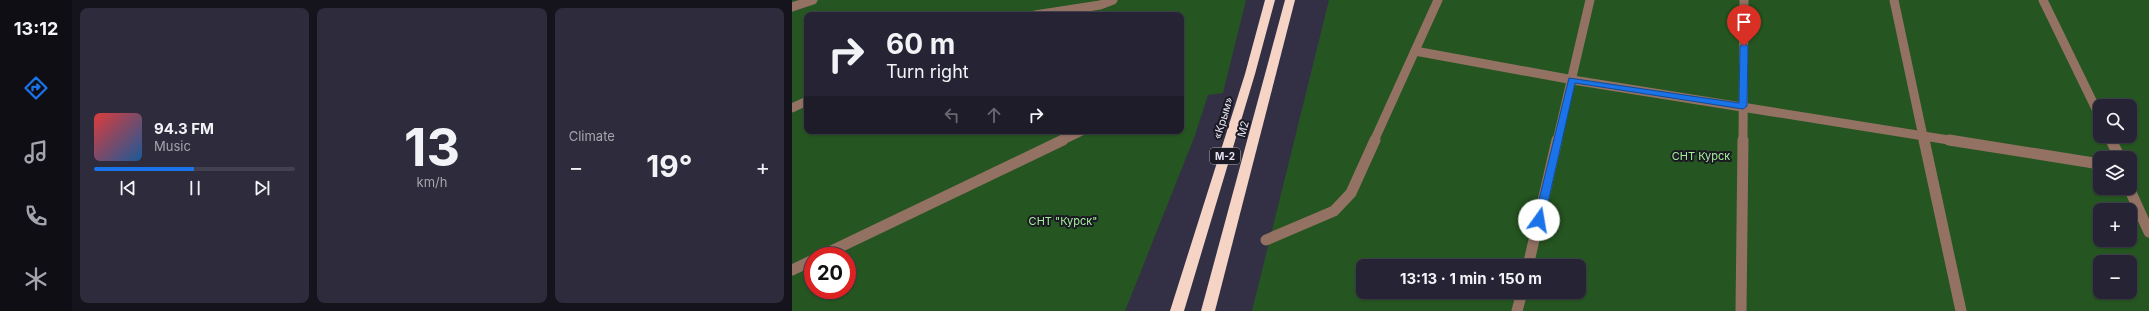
<!DOCTYPE html>
<html lang="en">
<head>
<meta charset="utf-8">
<style>
  body { margin:0; font-family:Inter,sans-serif; background:#2e2c3c; color:#f1f3f6; height:100vh; display:flex; flex-direction:column; font-size:15px; white-space:nowrap }
  * { box-sizing:border-box; margin:0 }
  p { font-size:13px; color:#a4a4ac }
  .icon { flex:none; width:22px; height:22px; fill:none; stroke:currentColor; stroke-width:2; stroke-linecap:round; stroke-linejoin:round }
  .map { position:relative; flex:1; overflow:hidden }
  .details { display:flex; flex-direction:column; gap:8px; padding:8px; background:#15141d; width:720px }
  .details>* { flex:none }
  .banner { position:absolute; left:12px; top:12px; width:380px; height:122px; border-radius:8px; box-shadow:0 1px 3px #0004,0 0 0 1px #42414f; background:#262434; color:#f1f3f6; overflow:hidden }
  .fabs { position:absolute; left:1301px; top:99px; display:grid; gap:8px }
  .fabs a { display:grid; place-items:center; width:44px; height:44px; border-radius:8px; background:#262434; box-shadow:0 1px 3px #0004,0 0 0 1px #42414f; font-size:20px }
  .speed { position:absolute; left:12px; top:247px; display:flex; gap:8px; font-size:20px; font-weight:700; text-align:center }
  .speed>* { display:grid; place-content:center; width:52px; height:52px; border-radius:50%; background:#262434; box-shadow:0 1px 3px #0004,0 0 0 1px #42414f; line-height:1 }
  .speed .limit { border:6px solid #d22; background:#fff; color:#111 }
  .pin { position:absolute; display:grid; place-items:center; width:34px; height:34px; color:#fff; margin:-41px -17px; border-radius:50% 50% 50% 0; rotate:-45deg; box-shadow:0 0 4px #0007 }
  .pin .icon { rotate:45deg }
  .me { position:absolute; width:44px; margin:-22px; rotate:13deg; stroke-linejoin:round; filter:drop-shadow(0 0 3px #0008) }
  .turn { display:flex; align-items:center; gap:14px; height:84px; padding:0 16px; font-size:18px }
  .turn .icon { width:52px; height:52px; stroke-width:2.5 }
  .turn b { display:block; font-size:28px; line-height:34px }
  .lanes { display:flex; align-items:center; height:38px; padding:0 16px; background:#0003; justify-content:center; gap:20px; direction:ltr }
  .lanes .off { opacity:.35 }
  .big { font-size:30px; font-weight:700; line-height:1.1 }
  .details .widget { flex:1; display:flex; flex-direction:column; justify-content:center; gap:6px; min-width:0; padding:0 14px; border-radius:8px; background:#2e2c3c }
  .details .dial { align-items:center; gap:0 }
  .dial b { font-size:52px; line-height:1 }
  .song { display:flex; align-items:center; gap:12px }
  .cover { width:48px; height:48px; border-radius:6px; background:linear-gradient(135deg,hsl(0 70% 55%),hsl(210 70% 35%)) }
  .played { height:4px; border-radius:2px; background:linear-gradient(90deg,#1a73e8 50%,#42414f 50%) }
  .keys { display:flex; justify-content:space-around; direction:ltr }
  .heat { display:flex; justify-content:space-between; align-items:center; font-size:22px; direction:ltr }
  .details .tiles { flex:1; display:grid; gap:8px; grid-template-columns:repeat(3,1fr) }
  .trip { position:absolute; left:564px; top:259px; width:230px; height:40px; border-radius:8px; background:#262434; box-shadow:0 1px 3px #0004,0 0 0 1px #42414f; font-weight:700; line-height:40px; text-align:center }
  main { display:flex; flex:1; min-height:0 }
  .dock { display:flex; flex-direction:column; width:72px; justify-content:space-around; align-items:center; background:#0f0e15; color:#a4a4ac }
  .dock .icon { width:28px; height:28px }
  .dock .active { color:#1a73e8 }
  .dock b { font-size:18px; color:#f1f3f6 }
  .map>svg:first-child { display:block }
  .green { fill:#255520; fill-rule:evenodd }
  .lines { fill:none; stroke-linecap:round; stroke-linejoin:round }
  .minor-far1 { stroke:#937163; stroke-width:9 }
  .minor { stroke:#937163; stroke-width:11 }
  .highway { fill:#f5d4c6; fill-rule:evenodd }
  .route { fill:#1a73e8; stroke:#114b97 }
  .labels { text-anchor:middle; dominant-baseline:central; stroke-width:4; stroke-linejoin:round; paint-order:stroke }
  .shield { fill:#1b1923; stroke:#a9a7b5; stroke-width:1 }
  .shield-label { font-size:10px; font-weight:bold; fill:#e6e4f3 }
  .street-label { font-size:11px; fill:#e6e4f3; stroke:#1b1923 }
  .park-label { font-size:11px; fill:#a4ef9a; stroke:#1b1923 }
</style>
</head>
<body>
<main>
<nav class="dock">
<b>13:12</b>
<svg class="icon active" aria-label="directions" viewBox="0 0 24 24"><path d="M12 3l9 9-9 9-9-9zM9 14v-3h6M13 9l2 2-2 2"/></svg>
<svg class="icon" aria-label="music" viewBox="0 0 24 24"><path d="M9 18V5l10-2v13"/><circle cx="6" cy="18" r="3"/><circle cx="16" cy="16" r="3"/></svg>
<svg class="icon" aria-label="phone" viewBox="0 0 24 24"><path d="M5 4h4l2 5-3 2q2 4 5 5l2-3 5 2v4C11 20 4 13 5 4z"/></svg>
<svg class="icon" aria-label="climate" viewBox="0 0 24 24"><path d="M12 3v18M4 7l16 10M4 17L20 7"/></svg>
</nav>
<section class="details">
<div class="tiles">
<div class="widget">
<div class="song"><i class="cover"></i><div><b>94.3 FM</b><p>Music</p></div></div>
<div class="played"></div>
<div class="keys"><svg class="icon" aria-label="previous" viewBox="0 0 24 24"><path d="M18 5L8 12l10 7zM5 5v14"/></svg><svg class="icon" aria-label="pause" viewBox="0 0 24 24"><path d="M8 5v14M16 5v14"/></svg><svg class="icon" aria-label="next" viewBox="0 0 24 24"><path d="M6 5l10 7-10 7zM19 5v14"/></svg></div>
</div>
<div class="widget dial"><b>13</b><p>km/h</p></div>
<div class="widget"><p>Climate</p>
<div class="heat"><a>−</a><b class="big">19°</b><a>+</a></div>
</div>
</div>
</section>
<div class="map">
<svg width="1357" height="311" viewBox="0 0 1357 311">
  <rect width="100%" height="100%" fill="#333045"/>
  <!-- green -->
  <g class="green">
    <path d="M0,0H454L431,93L416,95L402,138L333,311H0ZM15,15H389V131H15ZM21,256H55V290H21Z"/>
    <path d="M537,0H1357V311H460ZM1308,106H1338V136H1308ZM1308,158H1338V188H1308ZM1308,210H1338V240H1308ZM1308,262H1338V292H1308ZM571,266H787V292H571Z"/>
  </g>
  <g class="lines">
    <!-- minor-far1 -->
    <g class="minor-far1">
      <path d="M1102,0L1132,141"/>
      <path d="M1251,0L1308,117"/>
      <path d="M0,7L21,0"/>
      <path d="M243,15L308,5L321,0"/>
      <path d="M623,51L787,81L1163,141"/>
      <path d="M0,108L15,101"/>
      <path d="M1317,136L1319,141"/>
      <path d="M269,141L290,131"/>
      <path d="M582,141L646,0"/>
      <path d="M765,141L798,0"/>
      <path d="M951,141L952,0"/>
    </g>
    <!-- minor -->
    <g class="minor">
      <path d="M1132,140L1169,311"/>
      <path d="M1157,140L1308,164"/>
      <path d="M1319,140L1328,158"/>
      <path d="M1337,188L1357,232"/>
      <path d="M474,240L542,211L559,193L583,140"/>
      <path d="M29,256L271,140"/>
      <path d="M736,266L765,140"/>
      <path d="M0,270L21,260"/>
      <path d="M725,311L730,292"/>
      <path d="M949,311L951,140"/>
    </g>
    <!-- highway -->
    <g class="highway">
      <path d="M473,0H483L463,74L392,311H378L453,74Z"/>
      <path d="M493,0H503L423,311H409Z"/>
    </g>
  </g>
  <!-- route -->
  <path class="route" d="M952,43L956,46L955,106L951,109L783,83L752,220L750,222H744L742,220L777,78L947,103L948,46Z"/>
  <g class="labels">
    <!-- shield labels -->
    <rect class="shield" x="418" y="148" width="30" height="16" rx="3"/>
    <g class="shield-label">
      <text x="433" y="156">М-2</text>
    </g>
    <!-- street labels -->
    <g class="street-label">
      <text transform="translate(431 118) rotate(-73)">«Крым»</text>
      <text transform="translate(451 129) rotate(-75)">М2</text>
    </g>
    <!-- park labels -->
    <g class="park-label">
      <text x="909" y="156">СНТ Курск</text>
      <text x="271" y="221">СНТ "Курск"</text>
    </g>
  </g>
</svg>
<div class="fabs">
<a><svg class="icon" aria-label="search" viewBox="0 0 24 24"><circle cx="10" cy="10" r="6"/><path d="M15 15l6 6"/></svg></a>
<a><svg class="icon" aria-label="layers" viewBox="0 0 24 24"><path d="M12 4l9 5-9 5-9-5zM3 14l9 5 9-5"/></svg></a>
<a>+</a>
<a>−</a>
</div>
<div class="speed"><div class="limit">20</div></div>
<div class="pin" style="left:952px;top:46px;background:#d93025"><svg class="icon" aria-label="arrive" viewBox="0 0 24 24"><path d="M6 21V4h12l-3 4 3 4H6"/></svg></div>
<svg class="me" style="left:747px;top:220px" viewBox="-20 -20 40 40"><circle r="19" fill="#fff"/><path d="M0-13L10 11 0 6-10 11z" fill="#1a73e8"/></svg>
<div class="trip">13:13 · 1 min · 150 m</div>
<div class="banner">
<div class="turn"><svg class="icon" aria-label="right" viewBox="0 0 24 24"><path d="M7 20v-9h11M14 6l5 5-5 5"/></svg><div><b>60 m</b>Turn right</div></div>
<div class="lanes"><svg class="icon off" aria-label="left" viewBox="0 0 24 24"><path d="M17 20v-9H6M10 6l-5 5 5 5"/></svg><svg class="icon off" aria-label="ahead" viewBox="0 0 24 24"><path d="M12 20V5M6 11l6-6 6 6"/></svg><svg class="icon" aria-label="right" viewBox="0 0 24 24"><path d="M7 20v-9h11M14 6l5 5-5 5"/></svg></div>
</div>
</div>
</main>
</body>
</html>
